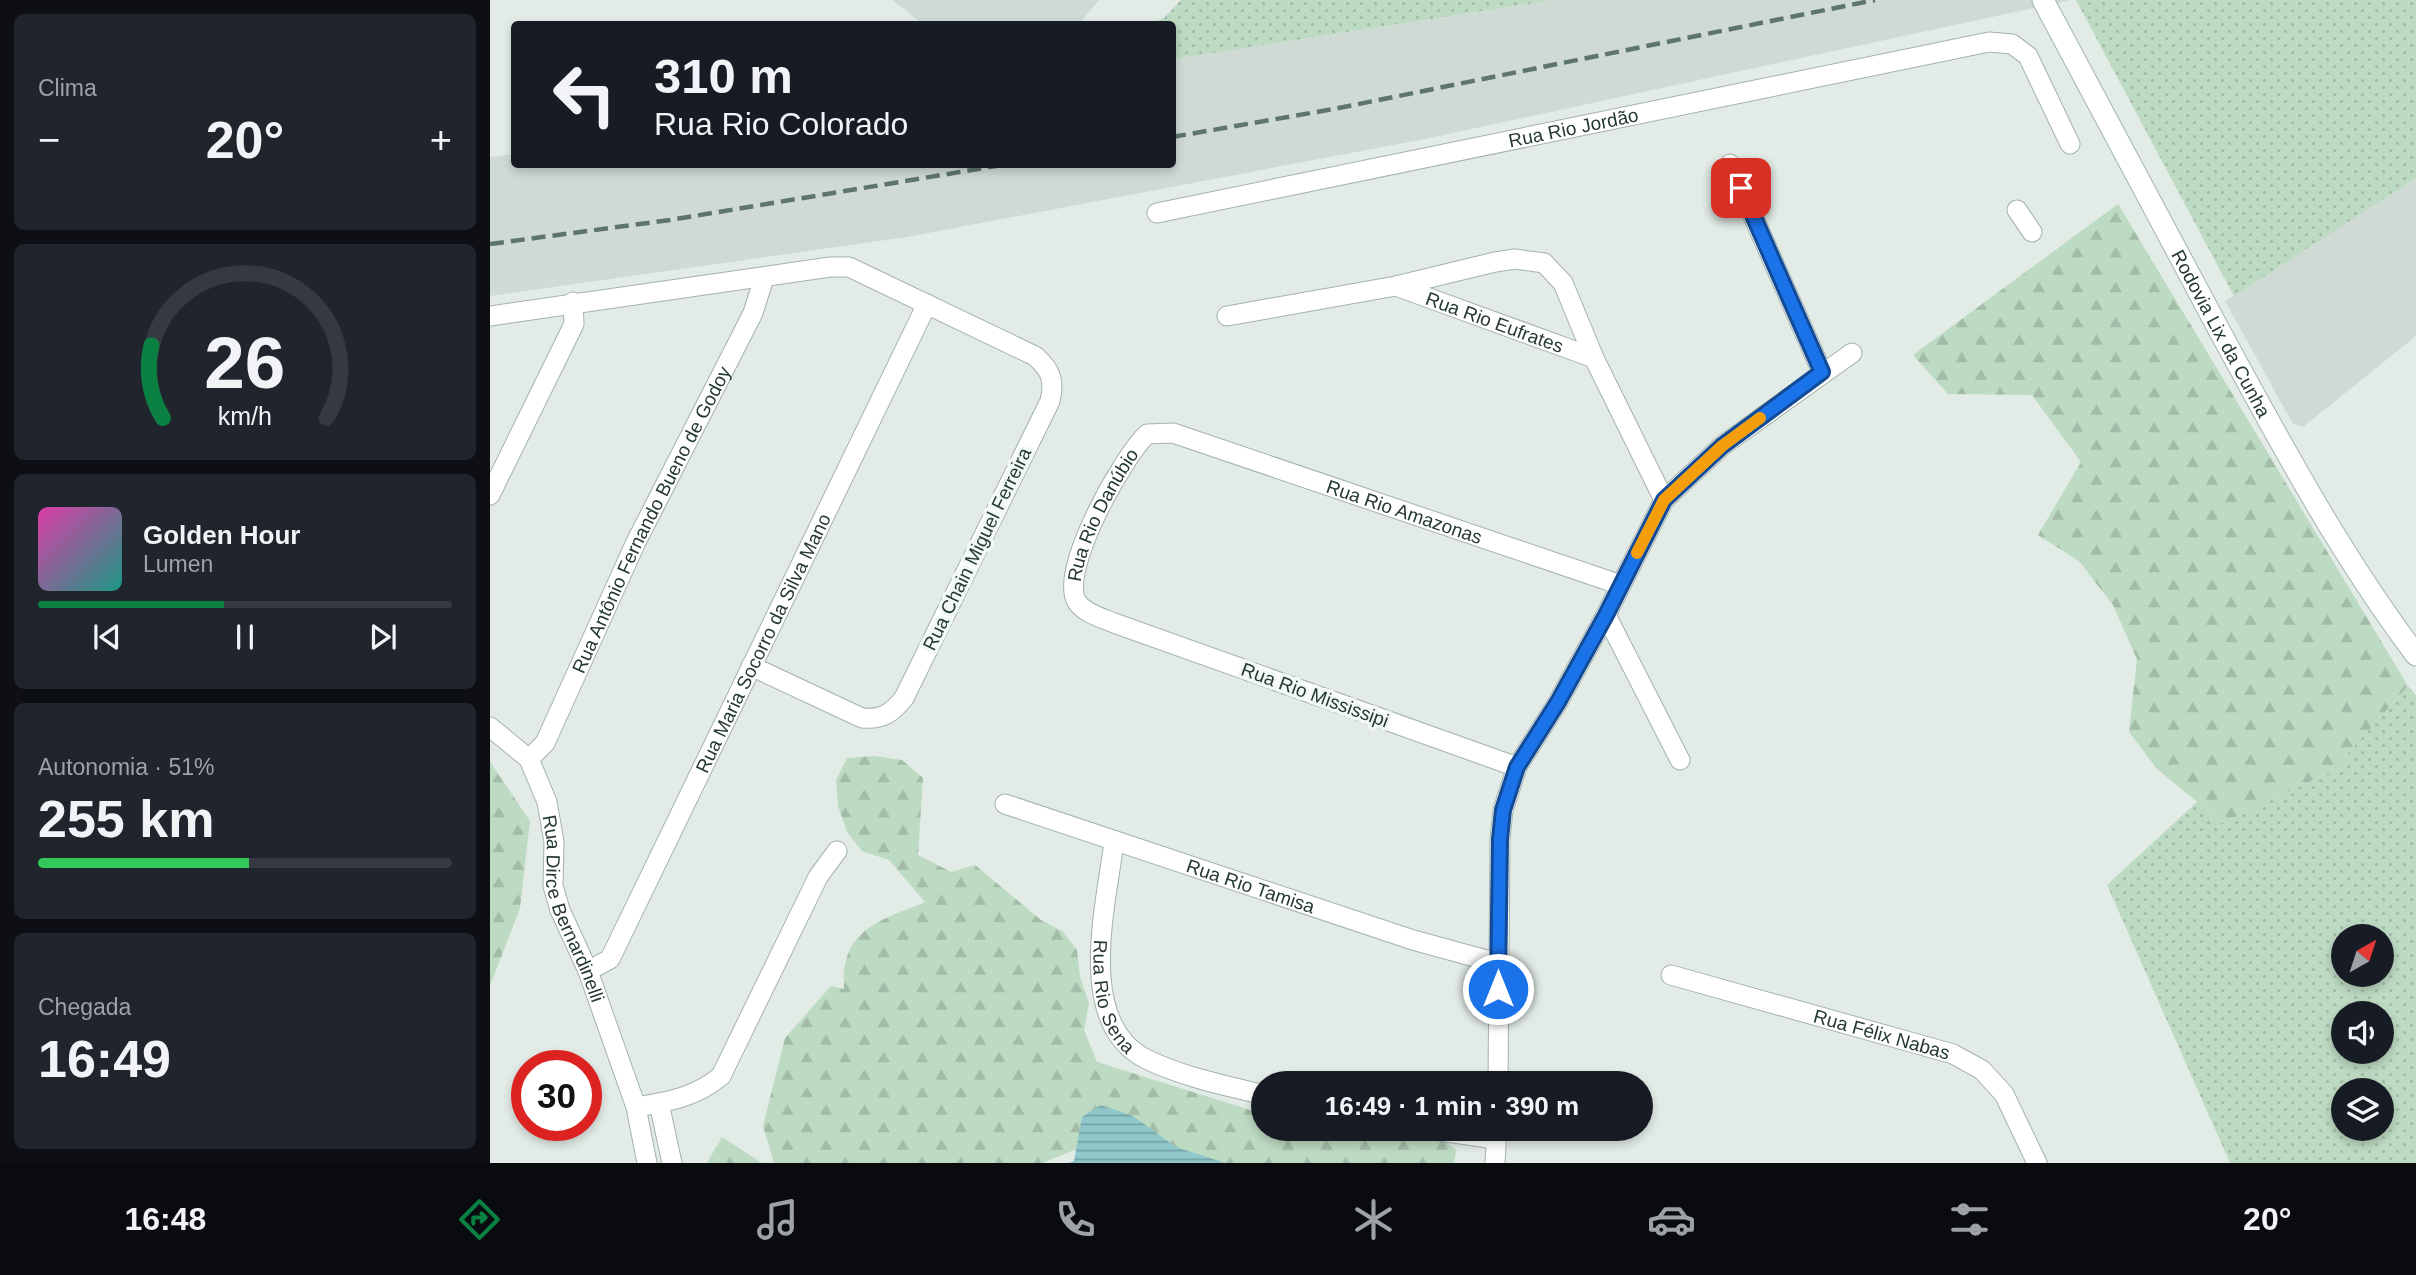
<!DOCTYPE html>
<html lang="pt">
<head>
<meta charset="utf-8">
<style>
  body { margin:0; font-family:Helvetica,sans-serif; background:#20242c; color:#f1f3f6; height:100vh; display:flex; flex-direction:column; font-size:26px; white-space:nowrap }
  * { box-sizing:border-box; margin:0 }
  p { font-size:23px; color:#9ea1a6 }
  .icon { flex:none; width:38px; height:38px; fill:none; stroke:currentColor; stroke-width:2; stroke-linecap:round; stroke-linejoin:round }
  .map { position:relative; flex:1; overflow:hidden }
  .panel { display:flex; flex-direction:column; gap:14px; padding:14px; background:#0d0f14; width:490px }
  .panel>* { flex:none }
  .banner { position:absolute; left:21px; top:21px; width:665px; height:147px; border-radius:7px; box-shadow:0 4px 10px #0003; background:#171b24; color:#f1f3f6; overflow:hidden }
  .needle { width:46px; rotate:39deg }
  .controls { position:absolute; left:1841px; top:924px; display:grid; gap:14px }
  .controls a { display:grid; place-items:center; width:63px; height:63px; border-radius:50%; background:#171b24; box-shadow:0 4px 10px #0003; font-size:35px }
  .speed { position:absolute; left:21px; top:1050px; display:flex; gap:14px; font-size:35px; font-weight:700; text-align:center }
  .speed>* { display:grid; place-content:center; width:91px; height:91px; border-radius:50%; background:#171b24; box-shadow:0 4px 10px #0003; line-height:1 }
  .speed .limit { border:10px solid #d22; background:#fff; color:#111 }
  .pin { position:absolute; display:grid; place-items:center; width:60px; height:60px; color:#fff; margin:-30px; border-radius:14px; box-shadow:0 4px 10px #0006 }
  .me { position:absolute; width:77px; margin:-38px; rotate:0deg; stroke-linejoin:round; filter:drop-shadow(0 0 5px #0008) }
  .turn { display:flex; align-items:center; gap:24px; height:147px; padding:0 28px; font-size:32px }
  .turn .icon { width:91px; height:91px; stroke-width:2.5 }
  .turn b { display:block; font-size:49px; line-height:60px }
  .big { font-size:52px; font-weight:600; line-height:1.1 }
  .panel .tile { flex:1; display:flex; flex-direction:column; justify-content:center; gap:10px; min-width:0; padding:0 24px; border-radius:10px; background:#20242c }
  .panel .dial { align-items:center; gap:0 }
  .dial svg { height:182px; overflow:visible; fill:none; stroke:#363941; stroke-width:7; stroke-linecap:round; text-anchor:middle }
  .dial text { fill:#f1f3f6; stroke:none }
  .song { display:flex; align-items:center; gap:21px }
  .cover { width:84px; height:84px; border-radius:10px; background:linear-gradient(135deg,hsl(320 70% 55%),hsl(170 70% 35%)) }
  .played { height:7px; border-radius:4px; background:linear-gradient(90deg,#0b8043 45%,#363941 45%) }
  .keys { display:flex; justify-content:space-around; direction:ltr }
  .heat { display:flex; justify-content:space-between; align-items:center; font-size:38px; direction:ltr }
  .charge { height:10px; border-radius:5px; background:linear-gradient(90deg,#34c759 51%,#363941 0) }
  .trip { position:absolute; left:761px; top:1071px; width:402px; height:70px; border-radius:35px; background:#171b24; box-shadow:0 4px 10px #0003; font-weight:600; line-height:70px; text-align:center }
  .tab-bar { display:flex; height:112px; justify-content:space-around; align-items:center; background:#090b0e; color:#9ea1a6 }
  .tab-bar .icon { width:49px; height:49px }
  .tab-bar .active { color:#0b8043 }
  .tab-bar b { font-size:32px; color:#f1f3f6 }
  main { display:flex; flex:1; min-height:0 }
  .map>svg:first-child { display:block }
  .built { fill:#d0dad5 }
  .grass { fill:url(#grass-dots); fill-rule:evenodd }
  .forest { fill:url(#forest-firs) }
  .water { fill:url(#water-rules) }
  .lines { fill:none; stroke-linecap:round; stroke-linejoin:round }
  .minor-casing { stroke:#a5b2ac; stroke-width:21 }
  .secondary-casing { stroke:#a2b5ac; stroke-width:23 }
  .minor { stroke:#fff; stroke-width:19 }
  .secondary { stroke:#fff; stroke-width:21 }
  .rail { stroke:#5e756d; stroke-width:4.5; stroke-dasharray:14 7; stroke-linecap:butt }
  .route-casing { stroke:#114b97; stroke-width:18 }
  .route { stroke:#1a73e8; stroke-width:12 }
  .slow { stroke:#f59e0b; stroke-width:12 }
  .labels { text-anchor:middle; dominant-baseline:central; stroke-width:7; stroke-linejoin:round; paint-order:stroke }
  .street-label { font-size:19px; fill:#243a32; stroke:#f2f8f4 }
</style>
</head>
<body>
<main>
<section class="panel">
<div class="tile"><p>Clima</p>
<div class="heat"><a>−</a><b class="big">20°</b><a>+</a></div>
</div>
<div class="tile dial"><svg viewBox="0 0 100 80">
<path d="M14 69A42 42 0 1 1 86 69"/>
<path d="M14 69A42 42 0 0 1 9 37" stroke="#0b8043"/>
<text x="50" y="56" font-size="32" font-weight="700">26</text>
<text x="50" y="72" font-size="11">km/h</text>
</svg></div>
<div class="tile">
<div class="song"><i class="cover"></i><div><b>Golden Hour</b><p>Lumen</p></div></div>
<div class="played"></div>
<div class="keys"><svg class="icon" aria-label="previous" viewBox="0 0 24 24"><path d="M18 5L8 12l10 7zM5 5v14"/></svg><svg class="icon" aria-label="pause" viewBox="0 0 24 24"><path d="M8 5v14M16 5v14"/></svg><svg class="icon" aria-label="next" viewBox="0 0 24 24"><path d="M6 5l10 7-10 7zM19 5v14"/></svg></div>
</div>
<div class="tile"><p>Autonomia · 51%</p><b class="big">255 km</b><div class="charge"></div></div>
<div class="tile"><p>Chegada</p><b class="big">16:49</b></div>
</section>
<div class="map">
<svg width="1926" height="1163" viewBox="0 0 1926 1163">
  <defs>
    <pattern id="grass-dots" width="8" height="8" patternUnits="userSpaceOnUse" patternTransform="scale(1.75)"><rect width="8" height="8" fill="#bddac2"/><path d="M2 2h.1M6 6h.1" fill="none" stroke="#a2bca7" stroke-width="1.8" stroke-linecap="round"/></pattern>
    <pattern id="forest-firs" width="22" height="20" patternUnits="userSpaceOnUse" patternTransform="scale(1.75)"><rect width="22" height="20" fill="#bddac2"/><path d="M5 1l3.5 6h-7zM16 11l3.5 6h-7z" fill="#a2bca7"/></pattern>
    <pattern id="water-rules" width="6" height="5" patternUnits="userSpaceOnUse" patternTransform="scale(1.75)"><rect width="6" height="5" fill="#8fc7ca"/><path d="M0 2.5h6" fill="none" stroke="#75a3a5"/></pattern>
  </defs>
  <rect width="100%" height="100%" fill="#e2ebe6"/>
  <!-- built -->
  <g class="built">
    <path d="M403,0H609L589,24H432Z"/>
    <path d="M1064,0H1581L935,139L417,237L0,296V157L24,154V164H682L683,59Z"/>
    <path d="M1926,178V336L1813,427L1803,424L1735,301Z"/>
  </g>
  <!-- grass -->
  <g class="grass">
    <path d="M691,0H1064L683,59L682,24H661L674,18Z"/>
    <path d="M1586,0H1926V178L1744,296Z"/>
    <path d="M1918,686L1926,696V1163H1740L1617,885L1707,802L1733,823L1842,771ZM1853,936H1892V975H1853ZM1853,1013H1892V1052H1853ZM1853,1090H1892V1129H1853Z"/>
  </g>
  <!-- forest -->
  <g class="forest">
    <path d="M1628,204L1918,686L1842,771L1733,823L1667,769L1639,732L1647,659L1623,605L1589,561L1548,535L1591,462L1542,395L1458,394L1423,355Z"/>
    <path d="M384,756L412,760L433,778L428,855L461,872L485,865L551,920L572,931L587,950L590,977L599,1003L594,1030L607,1062L773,1114L774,1129L951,1138L966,1150L964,1163H674L609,1140L552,1163H284L273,1126L295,1038L341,986L354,989C350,929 390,921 435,902L399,860L372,851L357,832L348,806L346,780L357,758Z"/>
    <path d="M0,762L40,821L30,908L0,986Z"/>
    <path d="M232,1137L272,1163H217Z"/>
  </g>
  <!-- water -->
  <path class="water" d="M611,1105L643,1116L686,1147L735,1163H578L584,1161L592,1117Z"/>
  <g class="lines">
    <defs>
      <g id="minor">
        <path d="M1240,164L1332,372"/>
        <path d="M1527,210L1542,232"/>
        <path id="s1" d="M667,213L1499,42L1522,44L1538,56L1580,144"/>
        <path id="s2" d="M906,286L1104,358"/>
        <path d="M0,316L340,267H359L545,356C561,370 565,381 560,401L414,698C402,713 392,720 372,718L261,666"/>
        <path d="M737,316L906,286L1005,262L1025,259L1054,263L1073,283L1104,358L1174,500"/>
        <path d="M0,495L84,324L83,302"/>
        <path d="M1116,615L1190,760"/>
        <path id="s3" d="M0,727L39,759L57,802L64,842L63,886L70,910L98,971L146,1107L157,1163"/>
        <path id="s4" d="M39,759L55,743L146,542L263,313L274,278"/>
        <path id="s5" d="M1027,767L624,623C612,618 594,613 587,602C568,571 633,457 657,434L683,433L1131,585"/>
        <path id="s6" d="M515,804L923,940L1007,963"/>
        <path id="s7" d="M624,842C616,906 585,1023 656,1059C693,1077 734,1085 774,1095"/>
        <path id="s8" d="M98,971L120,959L437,304"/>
        <path id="s9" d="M1181,975L1463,1054L1492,1070L1514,1094L1547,1163"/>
        <path d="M1008,1083L1010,839L1013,810L1027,767L1068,702L1116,615L1174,500L1232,446L1362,353"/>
        <path d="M169,1103L182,1163"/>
        <path d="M146,1107C178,1102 206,1097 231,1076L328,877L347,851"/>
        <path d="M936,1129L1006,1139"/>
        <path d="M1005,1163L1007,1129"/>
      </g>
      <g id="secondary">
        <path id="s10" d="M1553,0C1611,109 1670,219 1728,328C1789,440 1849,553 1926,655"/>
      </g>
    </defs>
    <!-- minor casing -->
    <use href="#minor" class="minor-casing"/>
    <!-- secondary casing -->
    <use href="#secondary" class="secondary-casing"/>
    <!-- minor -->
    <use href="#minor" class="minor"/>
    <!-- secondary -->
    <use href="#secondary" class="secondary"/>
    <!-- rail -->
    <g class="rail">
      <path d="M682,137L844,109L1385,0"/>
      <path d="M0,244L180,220L518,164"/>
    </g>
  </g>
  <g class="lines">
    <defs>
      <path id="route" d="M1008,989L1010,839L1013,810L1027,767L1068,702L1116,615L1174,500L1232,446L1332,372L1251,188"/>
    </defs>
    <!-- route casing -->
    <use href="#route" class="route-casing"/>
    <!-- route -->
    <use href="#route" class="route"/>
    <!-- slow -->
    <path class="slow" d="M1147,553L1174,500L1232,446L1270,418"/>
  </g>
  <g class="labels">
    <!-- street labels -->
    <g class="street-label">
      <text stroke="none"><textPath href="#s1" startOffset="425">Rua Rio Jordão</textPath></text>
      <text stroke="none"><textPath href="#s2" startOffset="105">Rua Rio Eufrates</textPath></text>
      <text stroke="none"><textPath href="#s10" startOffset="378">Rodovia Lix da Cunha</textPath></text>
      <text stroke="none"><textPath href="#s5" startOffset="929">Rua Rio Amazonas</textPath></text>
      <text stroke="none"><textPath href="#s5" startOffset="565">Rua Rio Danúbio</textPath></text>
      <text stroke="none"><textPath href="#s4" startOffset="270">Rua Antônio Fernando Bueno de Godoy</textPath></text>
      <text transform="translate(487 549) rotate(-64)">Rua Chain Miguel Ferreira</text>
      <text stroke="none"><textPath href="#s8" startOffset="376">Rua Maria Socorro da Silva Mano</textPath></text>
      <text transform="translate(825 695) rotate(20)">Rua Rio Mississipi</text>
      <text stroke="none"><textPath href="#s6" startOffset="259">Rua Rio Tamisa</textPath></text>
      <text stroke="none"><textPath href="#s3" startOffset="208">Rua Dirce Bernardinelli</textPath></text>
      <text stroke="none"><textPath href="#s7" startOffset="158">Rua Rio Sena</textPath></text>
      <text stroke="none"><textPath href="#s9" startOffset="219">Rua Félix Nabas</textPath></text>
    </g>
  </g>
</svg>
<div class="controls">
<a><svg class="needle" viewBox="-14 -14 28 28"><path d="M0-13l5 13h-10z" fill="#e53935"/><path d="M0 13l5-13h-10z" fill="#9ea1a6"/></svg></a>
<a><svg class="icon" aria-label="sound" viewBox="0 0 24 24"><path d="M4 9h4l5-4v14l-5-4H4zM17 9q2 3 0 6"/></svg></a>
<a><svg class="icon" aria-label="layers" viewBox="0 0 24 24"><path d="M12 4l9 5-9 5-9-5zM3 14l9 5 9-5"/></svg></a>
</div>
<div class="speed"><div class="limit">30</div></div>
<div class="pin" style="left:1251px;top:188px;background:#d93025"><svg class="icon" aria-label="arrive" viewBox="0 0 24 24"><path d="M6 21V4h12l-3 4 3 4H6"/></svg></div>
<svg class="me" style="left:1008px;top:989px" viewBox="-20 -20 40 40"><circle r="17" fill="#1a73e8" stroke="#fff" stroke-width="3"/><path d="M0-11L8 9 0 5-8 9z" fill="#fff"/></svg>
<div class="trip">16:49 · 1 min · 390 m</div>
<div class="banner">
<div class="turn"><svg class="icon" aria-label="left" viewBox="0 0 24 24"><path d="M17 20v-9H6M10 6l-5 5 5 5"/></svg><div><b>310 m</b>Rua Rio Colorado</div></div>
</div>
</div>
</main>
<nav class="tab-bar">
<b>16:48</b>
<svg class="icon active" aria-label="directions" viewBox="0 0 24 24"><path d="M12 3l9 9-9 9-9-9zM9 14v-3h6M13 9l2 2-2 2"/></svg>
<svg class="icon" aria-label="music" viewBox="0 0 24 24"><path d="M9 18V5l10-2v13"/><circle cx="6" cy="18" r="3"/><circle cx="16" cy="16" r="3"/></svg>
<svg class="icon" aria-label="phone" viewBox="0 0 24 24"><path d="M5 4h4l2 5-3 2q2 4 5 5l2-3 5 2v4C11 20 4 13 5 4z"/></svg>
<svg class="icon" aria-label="climate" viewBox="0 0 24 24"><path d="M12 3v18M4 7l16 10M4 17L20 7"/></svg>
<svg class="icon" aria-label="car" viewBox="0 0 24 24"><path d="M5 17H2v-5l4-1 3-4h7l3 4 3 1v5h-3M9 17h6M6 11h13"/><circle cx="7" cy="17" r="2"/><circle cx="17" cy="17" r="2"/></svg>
<svg class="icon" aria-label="filters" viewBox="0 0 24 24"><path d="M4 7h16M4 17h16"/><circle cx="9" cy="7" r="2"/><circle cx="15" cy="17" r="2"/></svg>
<b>20°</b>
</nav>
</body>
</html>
